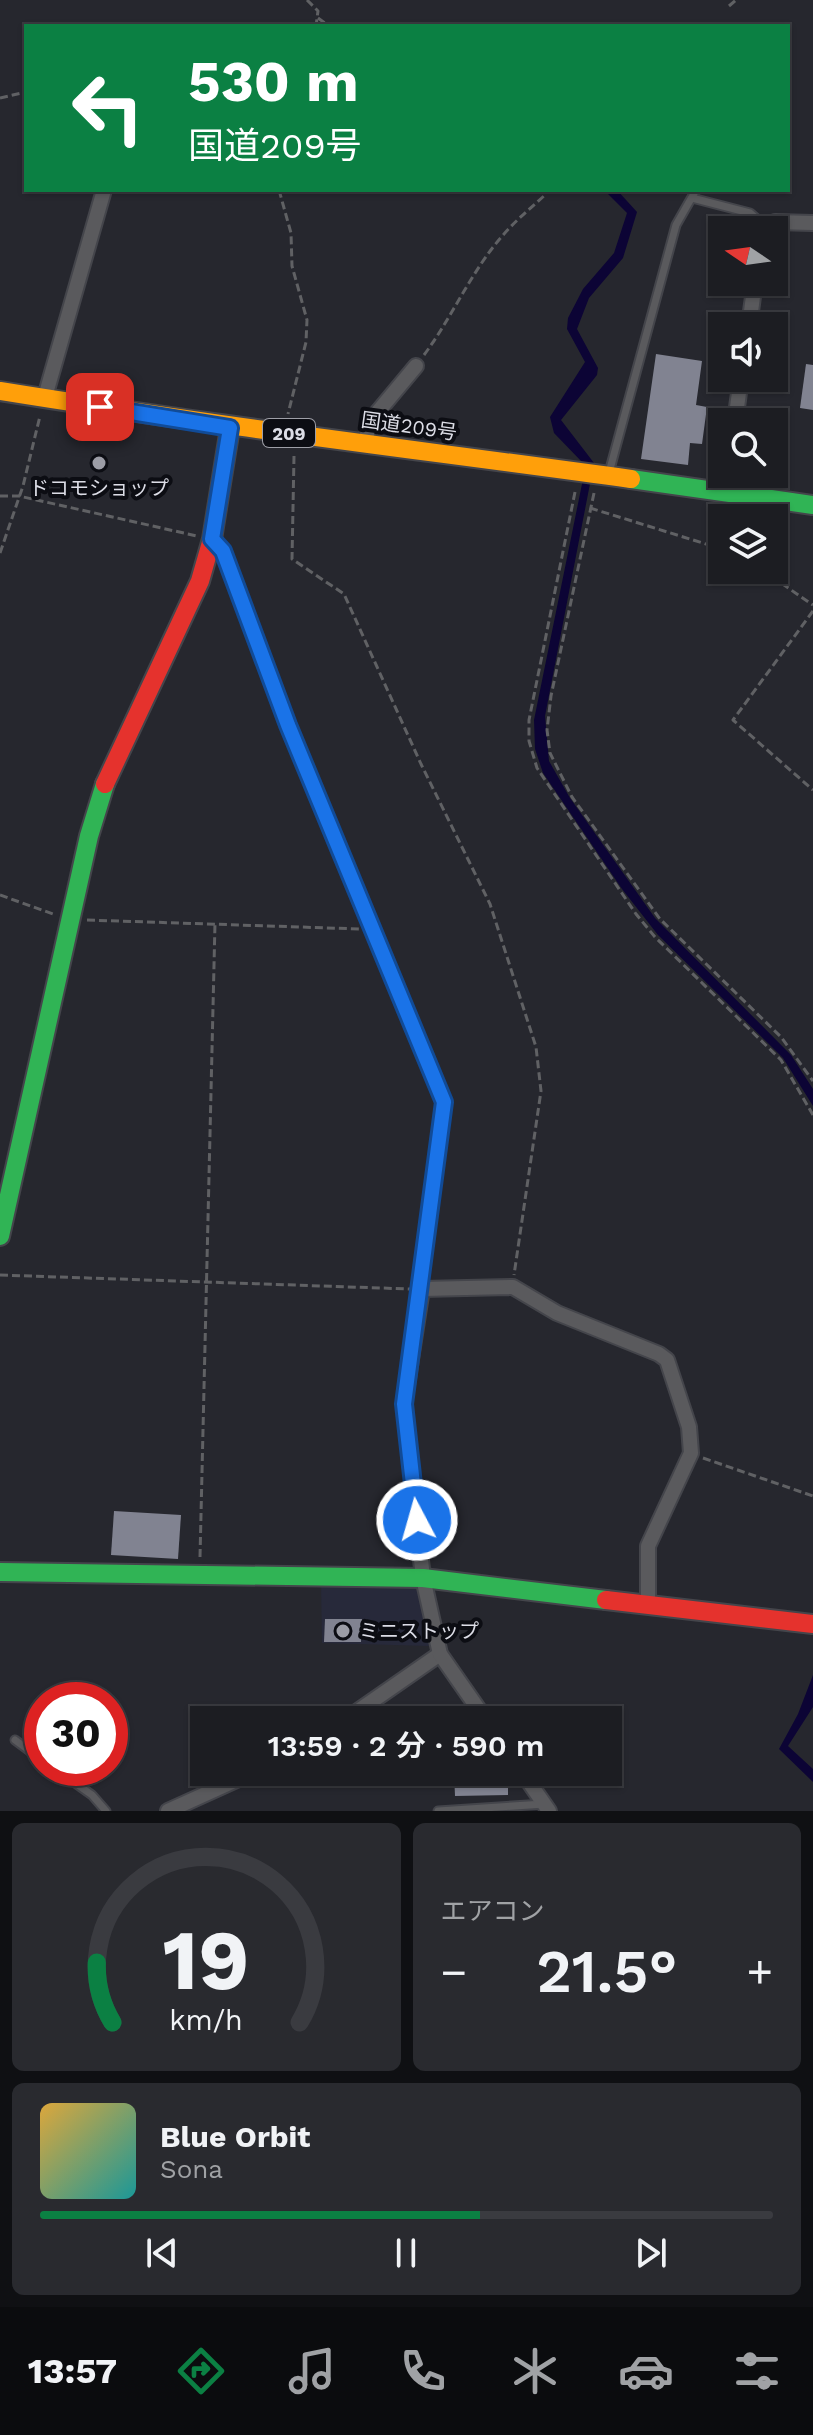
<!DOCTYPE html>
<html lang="ja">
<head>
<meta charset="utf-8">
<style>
  body { margin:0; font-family:"Work Sans","Noto Sans JP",sans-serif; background:#292a2f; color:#f1f3f6; height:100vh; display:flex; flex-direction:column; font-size:30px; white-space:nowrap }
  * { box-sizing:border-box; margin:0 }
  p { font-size:26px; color:#a0a2a5 }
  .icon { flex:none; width:44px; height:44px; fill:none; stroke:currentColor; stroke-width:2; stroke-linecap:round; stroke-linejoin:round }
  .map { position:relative; height:1811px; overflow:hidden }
  .sheet { display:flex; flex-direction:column; gap:12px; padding:12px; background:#0f1013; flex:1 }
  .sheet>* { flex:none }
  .banner { position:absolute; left:24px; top:24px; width:766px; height:168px; border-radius:0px; box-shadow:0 2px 6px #0004,0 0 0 2px #3a3b40; background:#0b8043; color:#fff; overflow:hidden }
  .needle { width:52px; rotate:283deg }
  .controls { position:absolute; left:708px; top:216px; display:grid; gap:16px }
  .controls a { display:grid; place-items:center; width:80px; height:80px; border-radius:0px; background:#1c1d22; box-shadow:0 2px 6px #0004,0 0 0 2px #3a3b40; font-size:40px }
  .speed { position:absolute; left:24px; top:1682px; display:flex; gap:16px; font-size:40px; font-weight:700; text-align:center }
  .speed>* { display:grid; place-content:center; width:104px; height:104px; border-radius:50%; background:#1c1d22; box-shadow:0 2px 6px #0004,0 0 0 2px #3a3b40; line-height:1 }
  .speed .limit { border:12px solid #d22; background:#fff; color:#111 }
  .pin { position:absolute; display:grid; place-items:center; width:68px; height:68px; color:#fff; margin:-34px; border-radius:16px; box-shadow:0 4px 12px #0006 }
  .me { position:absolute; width:88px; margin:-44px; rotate:354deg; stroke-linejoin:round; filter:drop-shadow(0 0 6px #0008) }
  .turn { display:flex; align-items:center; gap:28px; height:168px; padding:0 32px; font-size:36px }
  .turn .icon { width:104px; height:104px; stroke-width:2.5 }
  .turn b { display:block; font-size:56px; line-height:68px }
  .big { font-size:60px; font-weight:600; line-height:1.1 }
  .sheet .card { flex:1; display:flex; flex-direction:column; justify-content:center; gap:12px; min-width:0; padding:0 28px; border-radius:12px; background:#292a2f }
  .sheet .dial { align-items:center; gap:0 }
  .dial svg { height:208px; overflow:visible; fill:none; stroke:#3a3b40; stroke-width:7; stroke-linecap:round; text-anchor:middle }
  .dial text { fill:#f1f3f6; stroke:none }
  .song { display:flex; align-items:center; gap:24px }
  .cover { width:96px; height:96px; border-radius:12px; background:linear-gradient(135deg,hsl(40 70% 55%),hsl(180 70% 35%)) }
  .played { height:8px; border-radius:4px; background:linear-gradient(90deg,#0b8043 60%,#3a3b40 60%) }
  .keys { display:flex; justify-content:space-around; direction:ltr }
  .heat { display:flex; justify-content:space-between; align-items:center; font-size:44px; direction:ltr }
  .sheet .tiles { flex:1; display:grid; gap:12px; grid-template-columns:1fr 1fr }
  .card:last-child { grid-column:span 2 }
  .trip { position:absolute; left:190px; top:1706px; width:432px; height:80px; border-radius:0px; background:#1c1d22; box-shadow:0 2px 6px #0004,0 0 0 2px #3a3b40; font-weight:600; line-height:80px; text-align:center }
  .dock { display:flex; height:128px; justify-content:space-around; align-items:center; background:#0b0c0e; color:#a0a2a5 }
  .dock .icon { width:56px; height:56px }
  .dock .active { color:#0b8043 }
  .dock b { font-size:36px; color:#f1f3f6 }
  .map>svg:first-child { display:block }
  .built { fill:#27293a }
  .water { fill:#0c0435 }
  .building { fill:#818391 }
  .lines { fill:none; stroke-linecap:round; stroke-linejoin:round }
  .lane-casing { stroke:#44454b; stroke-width:11 }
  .street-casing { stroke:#44454b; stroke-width:18 }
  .fast-casing { stroke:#44454b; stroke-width:22 }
  .slow-casing { stroke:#44454b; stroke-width:22 }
  .jam-casing { stroke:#44454b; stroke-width:22 }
  .path { stroke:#606164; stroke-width:3; stroke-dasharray:8 4; stroke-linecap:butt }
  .lane { stroke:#5a5a5d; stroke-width:7 }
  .street { stroke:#5a5a5d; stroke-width:14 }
  .fast { stroke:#30b455; stroke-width:18 }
  .slow { stroke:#ff9f0a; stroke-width:18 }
  .jam { stroke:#e5322d; stroke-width:18 }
  .route-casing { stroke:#114b97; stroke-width:20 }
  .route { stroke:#1a73e8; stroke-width:14 }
  .poi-dot { fill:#9c9da6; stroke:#0c0d13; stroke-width:3 }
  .labels { text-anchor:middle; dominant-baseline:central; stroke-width:8; stroke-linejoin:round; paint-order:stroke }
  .shield { fill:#0c0d13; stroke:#9e9fa7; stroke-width:2 }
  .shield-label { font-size:18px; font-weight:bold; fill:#dcdde6 }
  .street-label { font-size:20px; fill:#dcdde6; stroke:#0c0d13 }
  .poi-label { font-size:20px; fill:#dcdde6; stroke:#0c0d13 }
</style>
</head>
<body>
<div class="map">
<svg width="813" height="1811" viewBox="0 0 813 1811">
  <rect width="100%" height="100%" fill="#26272e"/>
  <!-- built -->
  <path class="built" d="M411,1582L418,1588L429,1646L322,1643L321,1583Z"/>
  <!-- water -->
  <g class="water">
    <path d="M604,190H617L637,212L623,258L589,298L577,329L598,368L597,375L561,420L594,463L545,716L549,761L570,798L655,918L791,1055L813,1089V1106L783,1058L658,935L622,889L543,773L535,749L534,720L582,484V462L554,433L550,417L585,362L567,329L568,318L583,289L614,253L627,213Z"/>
    <path d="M813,1675V1707L788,1746L813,1769V1782L779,1749L798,1714Z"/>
  </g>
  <!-- building -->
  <g class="building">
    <path d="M656,354L702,361L696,405L707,407L702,444L690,443L688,465L641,459Z"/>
    <path d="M806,364L813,365V410L800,408Z"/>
    <path d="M114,1511L181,1515L178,1559L111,1555Z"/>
    <path d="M325,1619H362L361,1642H324Z"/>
    <path d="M454,1772H508V1795L455,1796Z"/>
  </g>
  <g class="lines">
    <defs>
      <g id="lane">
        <path d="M692,198L750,213L770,230"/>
        <path d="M610,469L676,225L696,190"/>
        <path d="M215,543L223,551L288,725L444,1102L422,1289"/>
        <path d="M15,1740L42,1760"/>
        <path d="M54,1768L92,1795L106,1811"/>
        <path d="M438,1811L544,1804"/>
      </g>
      <g id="street">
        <path d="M769,230L775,222L813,223"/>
        <path d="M749,326L755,282"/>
        <path d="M45,397L104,190"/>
        <path d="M735,422L741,378"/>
        <path d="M365,442L371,420L416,366"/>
        <path d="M345,1720L440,1654"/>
        <path d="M486,1720L440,1654L423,1578L404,1404L422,1289L513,1287L557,1313L659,1354L667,1360L689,1427L691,1453L648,1546V1604"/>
        <path d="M522,1772L549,1811"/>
        <path d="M168,1811L254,1772"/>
      </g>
      <g id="fast">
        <path d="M631,479L813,505"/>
        <path d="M0,1236L89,836L105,784"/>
        <path d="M0,1572L423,1578L606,1600"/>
      </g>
      <path id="slow" d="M0,391C210,425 420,450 631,479"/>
      <g id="jam">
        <path d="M105,784L200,581L212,539L230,428"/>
        <path d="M606,1600L813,1624"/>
      </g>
    </defs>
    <!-- lane casing -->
    <use href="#lane" class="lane-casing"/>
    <!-- street casing -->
    <use href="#street" class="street-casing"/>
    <!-- fast casing -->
    <use href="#fast" class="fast-casing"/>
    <!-- slow casing -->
    <use href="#slow" class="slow-casing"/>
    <!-- jam casing -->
    <use href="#jam" class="jam-casing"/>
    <!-- path -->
    <g class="path">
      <path d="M307,0L318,11L316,26"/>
      <path d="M729,6L736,0"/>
      <path d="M318,18L329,26"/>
      <path d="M0,98L26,92"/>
      <path d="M279,190L291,233L292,266L307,320L306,342L288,414"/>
      <path d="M424,355C453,316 471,271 504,234C516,220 531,208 545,195L546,190"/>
      <path d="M294,456L292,559L344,594L421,764L490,904L536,1047L541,1091L514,1275"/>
      <path d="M575,492L529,720V741L537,768L636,914L655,937L781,1060L813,1115"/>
      <path d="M594,493L551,696L547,730L550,753L572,797L660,919L781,1037L813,1081"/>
      <path d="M0,496H19L197,536"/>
      <path d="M590,508L722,549"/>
      <path d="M0,553L23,486L40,416"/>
      <path d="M762,570L813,605"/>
      <path d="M813,611L733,720L813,790"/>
      <path d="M0,895L53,914"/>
      <path d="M87,920L360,929"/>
      <path d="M0,1275L410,1289"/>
      <path d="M703,1458L813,1496"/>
      <path d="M200,1557L215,923"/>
    </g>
    <!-- lane -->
    <use href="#lane" class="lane"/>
    <!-- street -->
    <use href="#street" class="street"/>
    <!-- fast -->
    <use href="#fast" class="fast"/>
    <!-- slow -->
    <use href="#slow" class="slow"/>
    <!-- jam -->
    <use href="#jam" class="jam"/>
  </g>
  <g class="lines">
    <defs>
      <path id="route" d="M100,407L230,428L212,539L223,551L288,725L444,1102L404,1404L417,1520"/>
    </defs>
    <!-- route casing -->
    <use href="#route" class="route-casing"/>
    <!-- route -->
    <use href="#route" class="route"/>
  </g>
  <!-- markers -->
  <g class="poi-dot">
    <circle cx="99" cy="463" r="8"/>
    <circle cx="343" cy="1631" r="8"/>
  </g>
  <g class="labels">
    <!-- shield labels -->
    <rect class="shield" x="263" y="419" width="52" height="28" rx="6"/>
    <g class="shield-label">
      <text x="289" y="433">209</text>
    </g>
    <!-- street labels -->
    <g class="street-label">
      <text transform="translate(409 426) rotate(8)">国道209号</text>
    </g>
    <!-- poi labels -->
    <g class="poi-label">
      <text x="99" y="488">ドコモショップ</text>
      <text x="359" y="1631" text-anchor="start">ミニストップ</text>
    </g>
  </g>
</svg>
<div class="controls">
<a><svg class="needle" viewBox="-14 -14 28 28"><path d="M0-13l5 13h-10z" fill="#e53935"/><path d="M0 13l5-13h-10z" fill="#a0a2a5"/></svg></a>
<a><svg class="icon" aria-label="sound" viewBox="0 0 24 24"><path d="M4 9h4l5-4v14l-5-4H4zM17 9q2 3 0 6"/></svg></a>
<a><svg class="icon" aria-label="search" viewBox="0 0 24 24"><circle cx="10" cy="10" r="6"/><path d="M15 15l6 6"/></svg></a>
<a><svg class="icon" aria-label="layers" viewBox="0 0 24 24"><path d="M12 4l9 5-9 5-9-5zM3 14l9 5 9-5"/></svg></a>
</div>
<div class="speed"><div class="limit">30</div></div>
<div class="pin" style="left:100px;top:407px;background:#d93025"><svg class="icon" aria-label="arrive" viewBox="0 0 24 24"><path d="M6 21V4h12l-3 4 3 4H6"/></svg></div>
<svg class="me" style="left:417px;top:1520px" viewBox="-20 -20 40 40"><circle r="17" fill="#1a73e8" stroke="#fff" stroke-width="3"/><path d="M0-11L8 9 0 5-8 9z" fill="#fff"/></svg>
<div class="trip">13:59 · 2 分 · 590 m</div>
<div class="banner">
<div class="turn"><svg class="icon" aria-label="left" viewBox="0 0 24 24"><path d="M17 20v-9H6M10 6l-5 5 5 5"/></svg><div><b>530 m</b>国道209号</div></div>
</div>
</div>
<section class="sheet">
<div class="tiles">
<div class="card dial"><svg viewBox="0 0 100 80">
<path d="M14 69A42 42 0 1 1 86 69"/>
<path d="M14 69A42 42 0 0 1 8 46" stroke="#0b8043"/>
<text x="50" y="56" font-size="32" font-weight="700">19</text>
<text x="50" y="72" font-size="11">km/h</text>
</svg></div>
<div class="card"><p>エアコン</p>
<div class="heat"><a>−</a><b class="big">21.5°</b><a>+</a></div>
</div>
<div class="card">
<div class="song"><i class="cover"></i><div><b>Blue Orbit</b><p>Sona</p></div></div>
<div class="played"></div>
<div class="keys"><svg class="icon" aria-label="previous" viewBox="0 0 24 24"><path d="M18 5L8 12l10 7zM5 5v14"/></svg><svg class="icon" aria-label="pause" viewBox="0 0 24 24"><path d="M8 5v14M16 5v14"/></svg><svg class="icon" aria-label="next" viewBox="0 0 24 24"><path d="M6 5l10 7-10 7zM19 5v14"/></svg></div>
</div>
</div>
</section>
<nav class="dock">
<b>13:57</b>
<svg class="icon active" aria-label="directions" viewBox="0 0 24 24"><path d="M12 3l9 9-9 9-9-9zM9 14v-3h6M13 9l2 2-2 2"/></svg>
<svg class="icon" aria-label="music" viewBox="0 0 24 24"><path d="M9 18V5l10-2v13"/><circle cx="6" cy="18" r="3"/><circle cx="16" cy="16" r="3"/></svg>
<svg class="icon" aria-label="phone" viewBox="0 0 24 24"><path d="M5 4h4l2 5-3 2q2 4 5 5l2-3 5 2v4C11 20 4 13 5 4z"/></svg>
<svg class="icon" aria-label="climate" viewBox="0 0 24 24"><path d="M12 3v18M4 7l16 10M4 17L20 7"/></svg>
<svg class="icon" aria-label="car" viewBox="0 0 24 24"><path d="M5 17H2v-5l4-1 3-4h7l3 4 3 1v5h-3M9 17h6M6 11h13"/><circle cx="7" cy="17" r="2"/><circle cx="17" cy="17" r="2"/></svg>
<svg class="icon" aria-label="filters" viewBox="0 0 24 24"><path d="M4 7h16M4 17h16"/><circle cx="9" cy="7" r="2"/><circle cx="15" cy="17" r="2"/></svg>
</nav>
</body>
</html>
